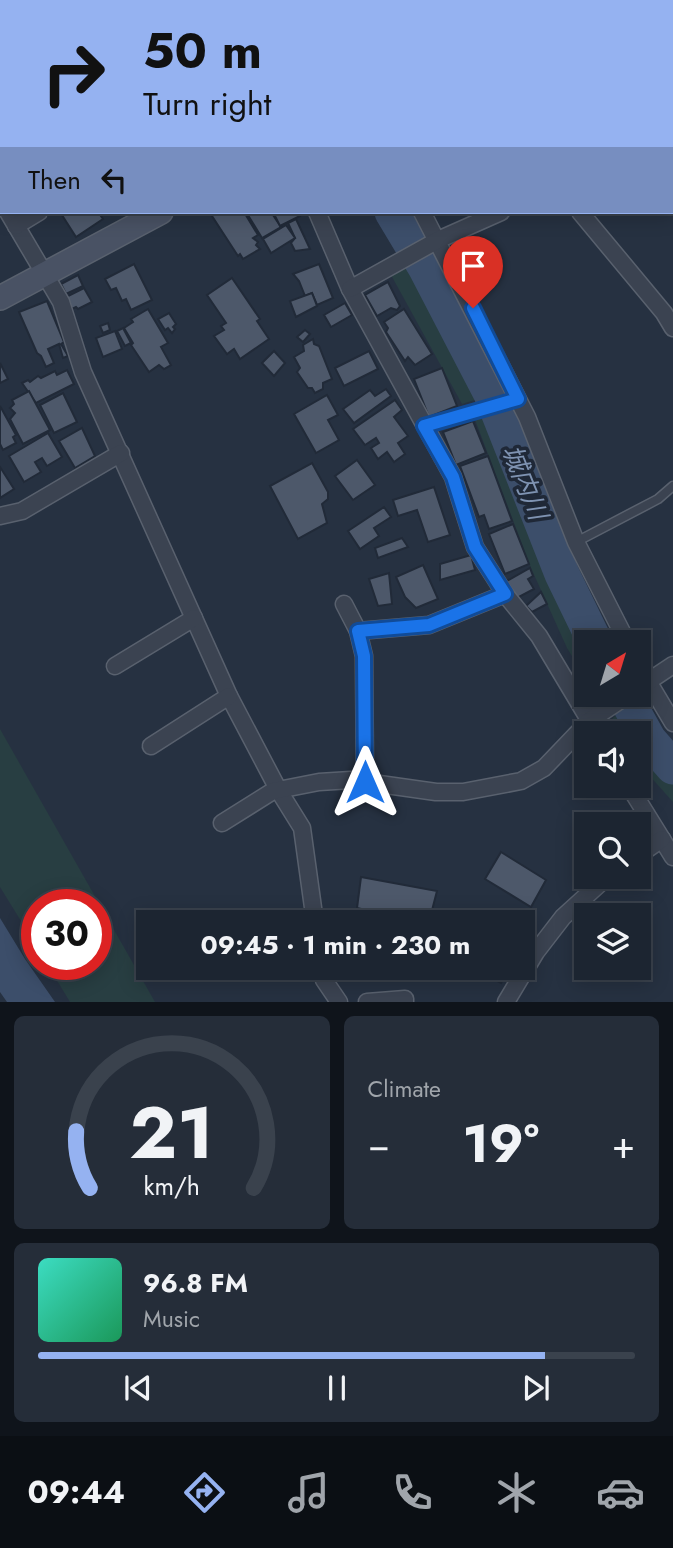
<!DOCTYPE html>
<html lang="en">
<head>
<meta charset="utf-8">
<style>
  body { margin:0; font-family:Jost,"Noto Sans JP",sans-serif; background:#252d39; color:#f1f3f6; height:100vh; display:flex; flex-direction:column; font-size:26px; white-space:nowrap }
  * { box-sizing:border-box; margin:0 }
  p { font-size:23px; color:#a0a5ab }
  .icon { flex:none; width:38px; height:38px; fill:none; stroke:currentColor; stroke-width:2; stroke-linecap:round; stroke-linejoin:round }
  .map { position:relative; height:1002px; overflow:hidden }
  .panel { display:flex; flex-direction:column; gap:14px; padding:14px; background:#0f141b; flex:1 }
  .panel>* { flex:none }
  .guide { position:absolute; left:0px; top:0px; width:674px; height:214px; box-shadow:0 4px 18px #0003,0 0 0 2px #3a424d; background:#95b2f1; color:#111; overflow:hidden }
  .needle { width:46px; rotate:38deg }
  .controls { position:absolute; left:574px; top:630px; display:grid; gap:14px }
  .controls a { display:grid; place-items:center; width:77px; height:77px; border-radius:0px; background:#1c2531; box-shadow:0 4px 18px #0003,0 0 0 2px #3a424d; font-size:35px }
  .speed { position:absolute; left:21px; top:889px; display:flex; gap:14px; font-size:35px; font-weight:700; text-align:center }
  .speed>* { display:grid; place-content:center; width:91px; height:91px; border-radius:50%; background:#1c2531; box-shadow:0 4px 18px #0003,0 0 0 2px #3a424d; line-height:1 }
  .speed .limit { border:10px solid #d22; background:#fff; color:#111 }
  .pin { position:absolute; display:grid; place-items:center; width:60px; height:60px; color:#fff; margin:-72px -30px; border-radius:50% 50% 50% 0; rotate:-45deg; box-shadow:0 0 7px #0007 }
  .pin .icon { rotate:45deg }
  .me { position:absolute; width:77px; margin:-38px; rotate:0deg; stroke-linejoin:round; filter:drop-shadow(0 0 5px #0008) }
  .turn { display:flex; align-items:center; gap:24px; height:147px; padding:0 28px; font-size:32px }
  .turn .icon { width:91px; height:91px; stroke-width:2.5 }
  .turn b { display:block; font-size:49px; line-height:60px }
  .then { display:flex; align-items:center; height:66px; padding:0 28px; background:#0003; gap:14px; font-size:26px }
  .big { font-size:52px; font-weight:700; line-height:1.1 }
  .panel .tile { flex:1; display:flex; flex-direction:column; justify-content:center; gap:10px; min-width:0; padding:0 24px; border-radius:10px; background:#252d39 }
  .panel .dial { align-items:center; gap:0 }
  .dial svg { height:182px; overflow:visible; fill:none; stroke:#3a424d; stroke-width:7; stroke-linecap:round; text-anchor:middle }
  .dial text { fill:#f1f3f6; stroke:none }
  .song { display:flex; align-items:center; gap:21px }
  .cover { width:84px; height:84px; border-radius:10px; background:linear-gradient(135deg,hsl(170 70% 55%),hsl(150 70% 35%)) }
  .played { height:7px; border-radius:4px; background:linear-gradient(90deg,#95b2f1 85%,#3a424d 85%) }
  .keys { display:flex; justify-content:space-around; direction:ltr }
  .heat { display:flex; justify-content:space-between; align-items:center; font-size:38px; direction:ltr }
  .panel .tiles { flex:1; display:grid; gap:14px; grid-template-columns:1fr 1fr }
  .tile:last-child { grid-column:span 2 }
  .trip { position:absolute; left:136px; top:910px; width:399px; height:70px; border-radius:0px; background:#1c2531; box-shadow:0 4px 18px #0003,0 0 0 2px #3a424d; font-weight:700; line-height:70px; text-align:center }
  .dock { display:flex; height:112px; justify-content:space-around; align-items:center; background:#0b0f14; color:#a0a5ab }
  .dock .icon { width:49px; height:49px }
  .dock .on { color:#95b2f1 }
  .dock b { font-size:32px; color:#f1f3f6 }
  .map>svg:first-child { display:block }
  .green { fill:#283e42 }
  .water { fill:#3c4e6a }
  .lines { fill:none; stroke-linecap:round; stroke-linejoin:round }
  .river { stroke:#3c4e6a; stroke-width:35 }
  .building { fill:#4d586a; stroke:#212a38; stroke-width:2 }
  .lane-casing { stroke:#59616e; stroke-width:11 }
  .street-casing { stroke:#59616e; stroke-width:19 }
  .secondary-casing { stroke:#59616e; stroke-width:26 }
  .lane { stroke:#3b4351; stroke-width:8 }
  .street { stroke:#3b4351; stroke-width:16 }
  .secondary { stroke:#495264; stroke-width:23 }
  .route-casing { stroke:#114b97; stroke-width:18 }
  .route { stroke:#1a73e8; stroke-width:12 }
  .labels { text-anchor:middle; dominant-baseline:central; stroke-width:7; stroke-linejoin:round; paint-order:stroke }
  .water-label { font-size:26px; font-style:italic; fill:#7f93b2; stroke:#1f2837 }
</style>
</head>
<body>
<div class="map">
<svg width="673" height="1002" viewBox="0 0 673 1002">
  <rect width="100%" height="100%" fill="#263141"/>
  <!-- green -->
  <g class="green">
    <path d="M410,266L481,398L462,404L391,275Z"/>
    <path d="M487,414L532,529L586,645V679L567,648L531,568L474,417Z"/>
    <path d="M622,709L656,755L673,773V802L639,764V733H618L610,721Z"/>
    <path d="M0,729L155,1002H70L47,964H96V905H37V947L0,887Z"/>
  </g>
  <!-- water -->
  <path class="water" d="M0,918L25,959L55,1002H7L0,992Z"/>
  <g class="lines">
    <!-- river -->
    <g class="river">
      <path d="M263,0L264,2"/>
      <path d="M392,212L425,267L491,394L562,574L595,642"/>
      <path d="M624,695L649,740L673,767"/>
    </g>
  </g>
  <!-- building -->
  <g class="building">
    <path d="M0,0H30V2L2,3Z"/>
    <path d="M60,212H108L101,216L103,219L76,237Z"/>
    <path d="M219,212H244L258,235L253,238L258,242L256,245L260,249L243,259L240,254L238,256L212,216Z"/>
    <path d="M246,212H271L281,227L262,238Z"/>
    <path d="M273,212H298L300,216L280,226Z"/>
    <path d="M296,219L310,249L295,251L291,243L295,238L288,223Z"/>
    <path d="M286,225L295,238L271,253L263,239Z"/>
    <path d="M134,264L152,300L131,310L126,299L122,301L116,288L111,290L105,279Z"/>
    <path d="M319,264L333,298L317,305L312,293L305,296L299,281L293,274Z"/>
    <path d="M78,275L83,286L66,294L61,284Z"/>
    <path d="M232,278L260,319L257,321L269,339L240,359L234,349L227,354L214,336L224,330L221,326L226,323L207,295Z"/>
    <path d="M388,282L400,306L397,310L391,308L377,316L365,295Z"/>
    <path d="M84,288L92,302L78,309L76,307L72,309L66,297Z"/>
    <path d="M312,293L317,306L296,317L290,301Z"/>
    <path d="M47,301L64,342L61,344L68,356L63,358L59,344L48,349L54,363L46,367L41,356L37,353L19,312Z"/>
    <path d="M345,303L352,315L331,327L324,315Z"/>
    <path d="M148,309L168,343L161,347L171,365L164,369L159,365L149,372L131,345L133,343L124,328L133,322L131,319Z"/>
    <path d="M404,309L432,354L415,365L408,357L405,361L386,332L388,328L384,322Z"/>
    <path d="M169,313L176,324L173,327L175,329L172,333L168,328L165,330L158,319Z"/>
    <path d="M108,323L110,330L103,333L100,326Z"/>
    <path d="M123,328L131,343L125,346L117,331Z"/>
    <path d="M305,330L310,334L303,342L297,337Z"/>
    <path d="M115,331L122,349L103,357L96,338Z"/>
    <path d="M313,339L314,344L319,346L332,379L323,383V389L315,393L312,388H308L297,372L300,368L294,357L304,351L303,345Z"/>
    <path d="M274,351L285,363L274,376L262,363Z"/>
    <path d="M369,351L378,369L344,386L335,368Z"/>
    <path d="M0,363L8,379L0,383Z"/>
    <path d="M442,368L457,406L429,417L414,379Z"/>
    <path d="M67,370L74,384L36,403L22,383L28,380L30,382L38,376L41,378L55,371L57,375Z"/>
    <path d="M386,389L391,396L354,423L343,409L370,390L375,396Z"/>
    <path d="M29,391L50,430L23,444L10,419L15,413L10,408L14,404L12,400Z"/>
    <path d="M63,393L77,422L54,433L40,405Z"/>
    <path d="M327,395L338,415L328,420L339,440L316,453L294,414Z"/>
    <path d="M395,400L402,410L394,417L408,436L398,443L405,454L394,462L387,452L378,459L371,448L379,443L376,438L365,445L353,429Z"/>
    <path d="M0,406L16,435L13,437L16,443L3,450L0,444Z"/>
    <path d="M473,421L486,453L456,465L443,432Z"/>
    <path d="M82,428L95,456L75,468L59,441Z"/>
    <path d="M48,433L62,457L47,466L42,458L35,462L41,472L24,482L9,456Z"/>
    <path d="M488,456L512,521L489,529L484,515L479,517L460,466Z"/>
    <path d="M357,460L375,485L353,500L335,476Z"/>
    <path d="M312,463L328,492V499L322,504L327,523L298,539L270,486Z"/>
    <path d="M0,467L14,489L0,498Z"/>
    <path d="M434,487L450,535L428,542L417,510L398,516L393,500Z"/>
    <path d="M384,507L391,517L374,528L379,536L360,549L348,531Z"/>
    <path d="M513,524L529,564L505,574L489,534Z"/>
    <path d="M402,538L408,547L378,558L375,548Z"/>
    <path d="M471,555L475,570L440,580V564Z"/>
    <path d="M423,565L438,599L416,608L405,597L396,577Z"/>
    <path d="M530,568L533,576L528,579L534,589L515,599L505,582Z"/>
    <path d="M389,573L392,604L378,606L369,579Z"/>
    <path d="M541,592L547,604L532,612L526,606Z"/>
    <path d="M501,852L546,880L531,907L485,879Z"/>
    <path d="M361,877L437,891L429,922H418L357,908Z"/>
    <path d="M473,968H510L501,983Z"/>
  </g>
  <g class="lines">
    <defs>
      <g id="lane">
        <path d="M424,426L518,399"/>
        <path d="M576,542L658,499L673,486"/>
      </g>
      <g id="street">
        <path d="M239,0L241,2"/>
        <path d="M300,0L301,2"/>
        <path d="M426,0L428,2"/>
        <path d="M672,77L673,76"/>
        <path d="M0,127L2,126"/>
        <path d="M0,198L2,201"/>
        <path d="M8,212L61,302L83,372L229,696L279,791L302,828L315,922"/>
        <path d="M317,212L350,289L453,477L475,547L505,594L539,636L597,733"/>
        <path d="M422,212L527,417L576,542L627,642"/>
        <path d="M580,212L664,313L673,328"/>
        <path d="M16,226L39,212"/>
        <path d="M350,289L438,240L501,212"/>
        <path d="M0,516L22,511L121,453"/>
        <path d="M344,604L358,631L429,625L505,594"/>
        <path d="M358,631L364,656L365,782"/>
        <path d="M115,666L194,618"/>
        <path d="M639,666L673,723"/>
        <path d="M640,687L673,665"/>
        <path d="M151,746L229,696"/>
        <path d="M629,786L673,857"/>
        <path d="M222,823L273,791L319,782L351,780L436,792H463L521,781L544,768L589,721L628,695"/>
        <path d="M639,855L662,839"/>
        <path d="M322,968L324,980L339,1002"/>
        <path d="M367,1002L405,999V1002"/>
        <path d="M506,1002L536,952L563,917L607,877"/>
      </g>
      <g id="secondary">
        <path d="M522,2L524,0"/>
        <path d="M0,298L161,212"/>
      </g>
    </defs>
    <!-- lane casing -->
    <use href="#lane" class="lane-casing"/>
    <!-- street casing -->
    <use href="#street" class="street-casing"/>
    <!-- secondary casing -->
    <use href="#secondary" class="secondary-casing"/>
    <!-- lane -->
    <use href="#lane" class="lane"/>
    <!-- street -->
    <use href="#street" class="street"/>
    <!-- secondary -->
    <use href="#secondary" class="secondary"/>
  </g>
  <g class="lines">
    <defs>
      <path id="route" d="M365,782L364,656L358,631L429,625L505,594L475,547L453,477L424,426L518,399L473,308"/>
    </defs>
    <!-- route casing -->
    <use href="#route" class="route-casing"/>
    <!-- route -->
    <use href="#route" class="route"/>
  </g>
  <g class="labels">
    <!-- water labels -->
    <g class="water-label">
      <text transform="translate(525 482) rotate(68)">城内川</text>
    </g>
  </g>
</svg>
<div class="controls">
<a><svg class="needle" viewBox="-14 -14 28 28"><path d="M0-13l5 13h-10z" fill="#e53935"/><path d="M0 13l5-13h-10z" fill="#a0a5ab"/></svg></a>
<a><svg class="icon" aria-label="sound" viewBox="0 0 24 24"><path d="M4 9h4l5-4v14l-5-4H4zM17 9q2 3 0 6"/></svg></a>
<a><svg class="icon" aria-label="search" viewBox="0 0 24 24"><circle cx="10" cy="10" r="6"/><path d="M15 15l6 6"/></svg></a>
<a><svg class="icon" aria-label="layers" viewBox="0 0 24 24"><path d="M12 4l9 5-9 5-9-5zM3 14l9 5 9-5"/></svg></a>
</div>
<div class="speed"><div class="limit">30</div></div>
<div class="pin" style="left:473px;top:308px;background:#d93025"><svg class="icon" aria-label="arrive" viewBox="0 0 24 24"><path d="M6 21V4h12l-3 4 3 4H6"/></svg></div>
<svg class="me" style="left:365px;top:782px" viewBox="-20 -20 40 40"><path d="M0-17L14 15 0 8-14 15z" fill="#1a73e8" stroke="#fff" stroke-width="4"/></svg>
<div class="trip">09:45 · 1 min · 230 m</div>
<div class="guide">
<div class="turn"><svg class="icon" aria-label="right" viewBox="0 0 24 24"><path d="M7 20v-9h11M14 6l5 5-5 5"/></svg><div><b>50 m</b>Turn right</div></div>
<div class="then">Then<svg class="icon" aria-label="left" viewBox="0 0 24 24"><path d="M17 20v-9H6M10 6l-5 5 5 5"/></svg></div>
</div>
</div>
<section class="panel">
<div class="tiles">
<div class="tile dial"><svg viewBox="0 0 100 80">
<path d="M14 69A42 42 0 1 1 86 69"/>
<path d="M14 69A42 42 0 0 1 8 44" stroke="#95b2f1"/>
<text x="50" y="56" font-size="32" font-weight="700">21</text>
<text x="50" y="72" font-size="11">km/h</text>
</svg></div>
<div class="tile"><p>Climate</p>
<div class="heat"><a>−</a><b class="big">19°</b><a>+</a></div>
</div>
<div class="tile">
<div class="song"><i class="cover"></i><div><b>96.8 FM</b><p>Music</p></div></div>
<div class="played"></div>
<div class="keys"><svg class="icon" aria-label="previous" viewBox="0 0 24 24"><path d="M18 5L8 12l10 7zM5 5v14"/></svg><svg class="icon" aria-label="pause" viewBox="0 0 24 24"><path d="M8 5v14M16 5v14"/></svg><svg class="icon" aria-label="next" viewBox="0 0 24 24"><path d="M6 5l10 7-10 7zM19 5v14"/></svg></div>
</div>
</div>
</section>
<nav class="dock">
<b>09:44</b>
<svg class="icon on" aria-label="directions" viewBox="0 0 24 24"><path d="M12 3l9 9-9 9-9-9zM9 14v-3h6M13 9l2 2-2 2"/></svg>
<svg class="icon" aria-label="music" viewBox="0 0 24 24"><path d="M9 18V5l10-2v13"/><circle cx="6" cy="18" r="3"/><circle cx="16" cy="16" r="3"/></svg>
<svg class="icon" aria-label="phone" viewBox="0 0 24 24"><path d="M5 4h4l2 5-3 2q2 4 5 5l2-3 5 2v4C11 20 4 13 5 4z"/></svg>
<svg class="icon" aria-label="climate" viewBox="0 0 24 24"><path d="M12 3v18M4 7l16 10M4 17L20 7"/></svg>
<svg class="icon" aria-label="car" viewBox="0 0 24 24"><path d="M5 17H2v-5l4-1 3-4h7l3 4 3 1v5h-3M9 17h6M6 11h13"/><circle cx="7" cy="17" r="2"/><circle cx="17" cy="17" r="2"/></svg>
</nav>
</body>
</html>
